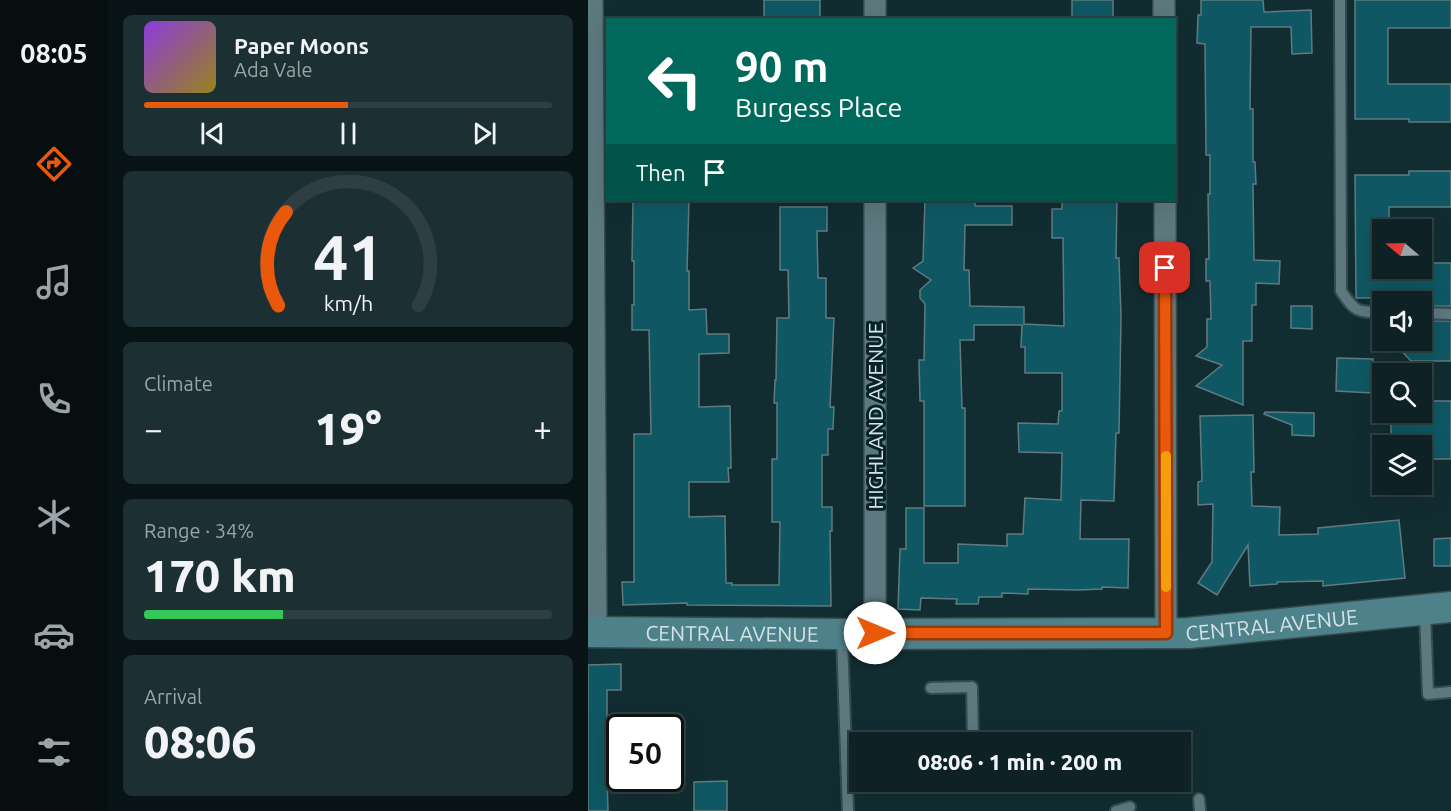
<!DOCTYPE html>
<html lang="en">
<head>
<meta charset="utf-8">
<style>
  body { margin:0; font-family:Ubuntu,sans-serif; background:#1c2f32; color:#f1f3f6; height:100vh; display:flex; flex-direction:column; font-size:22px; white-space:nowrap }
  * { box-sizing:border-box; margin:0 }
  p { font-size:20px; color:#9ba4a7 }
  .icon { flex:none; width:33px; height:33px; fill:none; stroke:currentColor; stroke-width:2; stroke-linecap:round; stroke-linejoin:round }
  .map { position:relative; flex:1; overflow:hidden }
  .side { display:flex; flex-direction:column; gap:15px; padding:15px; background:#081315; width:480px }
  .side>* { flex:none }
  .top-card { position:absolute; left:18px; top:18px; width:570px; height:183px; border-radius:0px; box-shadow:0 6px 24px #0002,0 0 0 2px #2e3f43; background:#00695c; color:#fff; overflow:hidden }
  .needle { width:39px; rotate:289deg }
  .fabs { position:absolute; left:784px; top:219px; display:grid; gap:12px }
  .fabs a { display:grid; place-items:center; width:60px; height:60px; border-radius:0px; background:#0e2226; box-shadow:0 6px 24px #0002,0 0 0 2px #2e3f43; font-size:30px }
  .speed { position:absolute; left:18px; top:714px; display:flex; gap:12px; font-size:30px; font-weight:700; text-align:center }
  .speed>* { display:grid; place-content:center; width:78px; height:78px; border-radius:50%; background:#0e2226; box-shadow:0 6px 24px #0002,0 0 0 2px #2e3f43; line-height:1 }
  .speed .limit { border:3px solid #111; border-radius:9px; background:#fff; color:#111 }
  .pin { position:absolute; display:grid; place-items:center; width:51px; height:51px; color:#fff; margin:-26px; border-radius:12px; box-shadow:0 3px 9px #0006 }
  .me { position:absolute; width:66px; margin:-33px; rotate:90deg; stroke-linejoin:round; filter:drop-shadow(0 0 4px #0008) }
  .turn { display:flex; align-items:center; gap:21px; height:126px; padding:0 30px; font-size:27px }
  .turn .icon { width:78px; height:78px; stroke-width:2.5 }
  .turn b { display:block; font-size:42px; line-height:51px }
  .then { display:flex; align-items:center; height:57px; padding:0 30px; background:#0003; gap:12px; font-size:22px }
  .big { font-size:45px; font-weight:800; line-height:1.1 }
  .side .tile { flex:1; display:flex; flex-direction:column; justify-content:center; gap:9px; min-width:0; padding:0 21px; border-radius:9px; background:#1c2f32 }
  .side .dial { align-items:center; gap:0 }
  .dial svg { height:156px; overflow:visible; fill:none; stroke:#2e3f43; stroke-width:7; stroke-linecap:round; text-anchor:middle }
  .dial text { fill:#f1f3f6; stroke:none }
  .song { display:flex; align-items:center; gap:18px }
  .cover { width:72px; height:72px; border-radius:9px; background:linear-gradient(135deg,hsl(270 70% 55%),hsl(50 70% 35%)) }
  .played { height:6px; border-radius:3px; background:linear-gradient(90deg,#ea580c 50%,#2e3f43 50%) }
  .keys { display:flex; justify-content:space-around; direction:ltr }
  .heat { display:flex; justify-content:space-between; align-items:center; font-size:33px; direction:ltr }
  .charge { height:9px; border-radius:4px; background:linear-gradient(90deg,#34c759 34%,#2e3f43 0) }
  .trip { position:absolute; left:261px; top:732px; width:342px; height:60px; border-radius:0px; background:#0e2226; box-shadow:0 6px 24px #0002,0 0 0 2px #2e3f43; font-weight:800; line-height:60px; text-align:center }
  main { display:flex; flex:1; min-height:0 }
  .tabs { display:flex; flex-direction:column; width:108px; justify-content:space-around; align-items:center; background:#060e0f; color:#9ba4a7 }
  .tabs .icon { width:42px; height:42px }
  .tabs .current { color:#ea580c }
  .tabs b { font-size:27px; color:#f1f3f6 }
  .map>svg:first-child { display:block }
  .building { fill:#0f5863; stroke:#5f7b81; stroke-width:1.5 }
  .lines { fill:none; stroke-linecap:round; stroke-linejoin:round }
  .service-casing { stroke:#374b4f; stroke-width:14 }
  .minor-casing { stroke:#374b4f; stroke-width:24 }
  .secondary-casing { stroke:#374b4f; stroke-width:33 }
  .service { stroke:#5c797f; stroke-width:10 }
  .minor { stroke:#5c797f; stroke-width:21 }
  .secondary { stroke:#4e828b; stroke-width:30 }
  .route-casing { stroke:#983908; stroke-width:15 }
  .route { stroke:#ea580c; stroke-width:10 }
  .slow { stroke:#f59e0b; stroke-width:10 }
  .labels { text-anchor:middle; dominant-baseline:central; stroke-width:6; stroke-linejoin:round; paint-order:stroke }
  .street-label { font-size:21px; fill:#d3e3e6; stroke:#072328 }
</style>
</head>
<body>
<main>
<nav class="tabs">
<b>08:05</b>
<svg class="icon current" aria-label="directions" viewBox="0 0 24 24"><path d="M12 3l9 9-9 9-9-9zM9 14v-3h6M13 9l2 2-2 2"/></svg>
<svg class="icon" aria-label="music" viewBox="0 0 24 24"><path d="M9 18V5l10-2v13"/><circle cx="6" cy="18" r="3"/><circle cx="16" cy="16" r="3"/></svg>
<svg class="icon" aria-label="phone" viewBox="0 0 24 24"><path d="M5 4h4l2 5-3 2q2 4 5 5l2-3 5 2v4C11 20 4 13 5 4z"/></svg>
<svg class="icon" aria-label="climate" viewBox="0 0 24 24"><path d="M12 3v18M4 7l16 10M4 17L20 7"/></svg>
<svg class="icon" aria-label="car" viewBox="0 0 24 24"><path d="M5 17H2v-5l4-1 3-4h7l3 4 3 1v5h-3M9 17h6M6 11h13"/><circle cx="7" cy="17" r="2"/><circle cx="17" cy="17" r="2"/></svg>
<svg class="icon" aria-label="filters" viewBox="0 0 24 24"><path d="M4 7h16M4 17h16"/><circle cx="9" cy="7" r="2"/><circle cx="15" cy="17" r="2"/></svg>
</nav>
<section class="side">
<div class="tile">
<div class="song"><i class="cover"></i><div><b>Paper Moons</b><p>Ada Vale</p></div></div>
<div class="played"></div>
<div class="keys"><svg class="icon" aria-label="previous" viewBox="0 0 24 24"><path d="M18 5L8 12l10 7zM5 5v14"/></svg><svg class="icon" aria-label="pause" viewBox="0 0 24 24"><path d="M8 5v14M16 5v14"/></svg><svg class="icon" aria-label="next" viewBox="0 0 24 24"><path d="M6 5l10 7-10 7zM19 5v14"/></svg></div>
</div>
<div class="tile dial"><svg viewBox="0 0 100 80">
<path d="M14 69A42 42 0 1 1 86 69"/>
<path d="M14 69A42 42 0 0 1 18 21" stroke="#ea580c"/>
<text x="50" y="56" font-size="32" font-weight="700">41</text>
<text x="50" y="72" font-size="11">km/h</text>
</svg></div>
<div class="tile"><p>Climate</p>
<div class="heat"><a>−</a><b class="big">19°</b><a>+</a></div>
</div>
<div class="tile"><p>Range · 34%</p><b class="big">170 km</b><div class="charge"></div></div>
<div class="tile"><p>Arrival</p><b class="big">08:06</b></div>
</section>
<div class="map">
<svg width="863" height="811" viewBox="0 0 863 811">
  <rect width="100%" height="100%" fill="#122d32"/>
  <!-- building -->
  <g class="building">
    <rect x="176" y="0" width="56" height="20"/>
    <rect x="484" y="0" width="41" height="20"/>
    <path d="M613,0H675L676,12L723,10L724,53L704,54L703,27H663L662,109H665V162H667L668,184H665L666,260L692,261L691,284L668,283V305H664V341H655V405L608,386L634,365L608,356L619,347V319H623L622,281H618V259H621L620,194H622V155H618L617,44L609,43L610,15H613Z"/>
    <path d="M767,0H863V28H800V84H863V122H821V119H767Z"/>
    <path d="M821,171H863V207H801V230H795V268H834V263H863V306H834V301H821L822,298H768L767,175H821Z"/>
    <path d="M45,200H101L99,271H101V310L118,309L119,334H141V353L111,354V407L142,406L143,468H140L141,482H101V517L137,516L138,583H144V585H191L192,522H184V459H189V403H186L187,380H188L189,318H201L200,270H192V207H239V231H229L230,278H238V318H246L242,407H246L245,429H240V455H234V507H244V531H242L243,606L99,605V603L35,605L34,582H46V434H63L61,330H44V305H46V261H44Z"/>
    <path d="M337,200H387V206H424V225H377L376,270H381L382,306L436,307V324L476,326L475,238H464V209H474V200H529L528,258H531L533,317L531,433H528L526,501L493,500L492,539H541L540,588L514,587V589L490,590L440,589V594L414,593V597H391L390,604H368L369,599L333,598L332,610L310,609L312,549H318V508H336V563H370V544L419,546V534H435L437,498L473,500L474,453L431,452L430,423L470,424L471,411H474V373H437V347H433L434,325H386V340H372L374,408H377V506H336V401H332L331,360H336L337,304L332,298V290L343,280L325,268L335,261Z"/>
    <path d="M703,306H724V329L703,328Z"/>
    <path d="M834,321H863V361H823L803,340H834Z"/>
    <path d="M749,358L785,359L784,393L748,391Z"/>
    <path d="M834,401H863V459H834V446H803V412H834Z"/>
    <path d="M677,412L726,413V436L704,435V425L676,414Z"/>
    <path d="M665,415L666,472H663L664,506L692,507L691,535L730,534V528L811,520L817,578L735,586V581L689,582V584L662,586L660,545L629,595L610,583L624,562L625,504L610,505V482L614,481L612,416Z"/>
    <path d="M863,538V566H846V539Z"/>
    <path d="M33,664V690H19V739H32V776H19L20,811H0V665Z"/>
    <path d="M139,781V811H106V782Z"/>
  </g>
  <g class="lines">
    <defs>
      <g id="service">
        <path d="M752,0L753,291C768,313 769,312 795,312"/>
        <path d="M834,313L863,314"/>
        <path d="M837,613L840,694L863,692"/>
        <path d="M254,637L260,811"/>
        <path d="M343,688L384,687L385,742"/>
        <path d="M258,760L272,761"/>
        <path d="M611,799L612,811"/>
        <path d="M528,811L542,807"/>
      </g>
      <g id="minor">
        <path d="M4,0L8,632"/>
        <path d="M287,0V20"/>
        <path d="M576,0V20"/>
        <path d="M287,200V633"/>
        <path d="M577,200L578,633"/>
      </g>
      <g id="secondary">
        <path id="s1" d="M0,632L254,634L601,633L863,607"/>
      </g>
    </defs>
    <!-- service casing -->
    <use href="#service" class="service-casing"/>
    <!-- minor casing -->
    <use href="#minor" class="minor-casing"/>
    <!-- secondary casing -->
    <use href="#secondary" class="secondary-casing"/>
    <!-- service -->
    <use href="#service" class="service"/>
    <!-- minor -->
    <use href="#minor" class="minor"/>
    <!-- secondary -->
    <use href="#secondary" class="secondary"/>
  </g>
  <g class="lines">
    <defs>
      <path id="route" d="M287,633H578L577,268"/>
    </defs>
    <!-- route casing -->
    <use href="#route" class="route-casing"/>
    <!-- route -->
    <use href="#route" class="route"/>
    <!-- slow -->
    <path class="slow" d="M578,456V587"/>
  </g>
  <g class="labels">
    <!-- street labels -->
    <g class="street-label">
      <text transform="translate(287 416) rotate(-90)">HIGHLAND AVENUE</text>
      <text stroke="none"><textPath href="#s1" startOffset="684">CENTRAL AVENUE</textPath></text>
      <text stroke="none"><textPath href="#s1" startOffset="144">CENTRAL AVENUE</textPath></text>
    </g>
  </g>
</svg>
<div class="fabs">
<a><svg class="needle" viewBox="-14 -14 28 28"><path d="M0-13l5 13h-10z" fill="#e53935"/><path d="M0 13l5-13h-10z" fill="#9ba4a7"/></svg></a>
<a><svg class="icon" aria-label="sound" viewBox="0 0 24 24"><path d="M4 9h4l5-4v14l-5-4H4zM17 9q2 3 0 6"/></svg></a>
<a><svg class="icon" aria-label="search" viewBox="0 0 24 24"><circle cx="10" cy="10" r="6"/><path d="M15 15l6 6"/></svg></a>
<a><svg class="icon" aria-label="layers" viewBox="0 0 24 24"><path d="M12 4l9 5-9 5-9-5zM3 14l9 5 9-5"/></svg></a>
</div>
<div class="speed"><div class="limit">50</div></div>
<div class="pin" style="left:577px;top:268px;background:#d93025"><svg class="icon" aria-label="arrive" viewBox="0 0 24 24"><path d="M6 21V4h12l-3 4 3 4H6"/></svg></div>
<svg class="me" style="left:287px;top:633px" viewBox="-20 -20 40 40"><circle r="19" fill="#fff"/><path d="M0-13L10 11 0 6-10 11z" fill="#ea580c"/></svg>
<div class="trip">08:06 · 1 min · 200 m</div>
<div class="top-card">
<div class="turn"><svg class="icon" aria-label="left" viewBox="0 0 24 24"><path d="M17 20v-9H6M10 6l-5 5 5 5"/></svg><div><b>90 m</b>Burgess Place</div></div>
<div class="then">Then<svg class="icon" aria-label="arrive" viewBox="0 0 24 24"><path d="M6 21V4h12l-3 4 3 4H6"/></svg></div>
</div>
</div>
</main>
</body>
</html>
